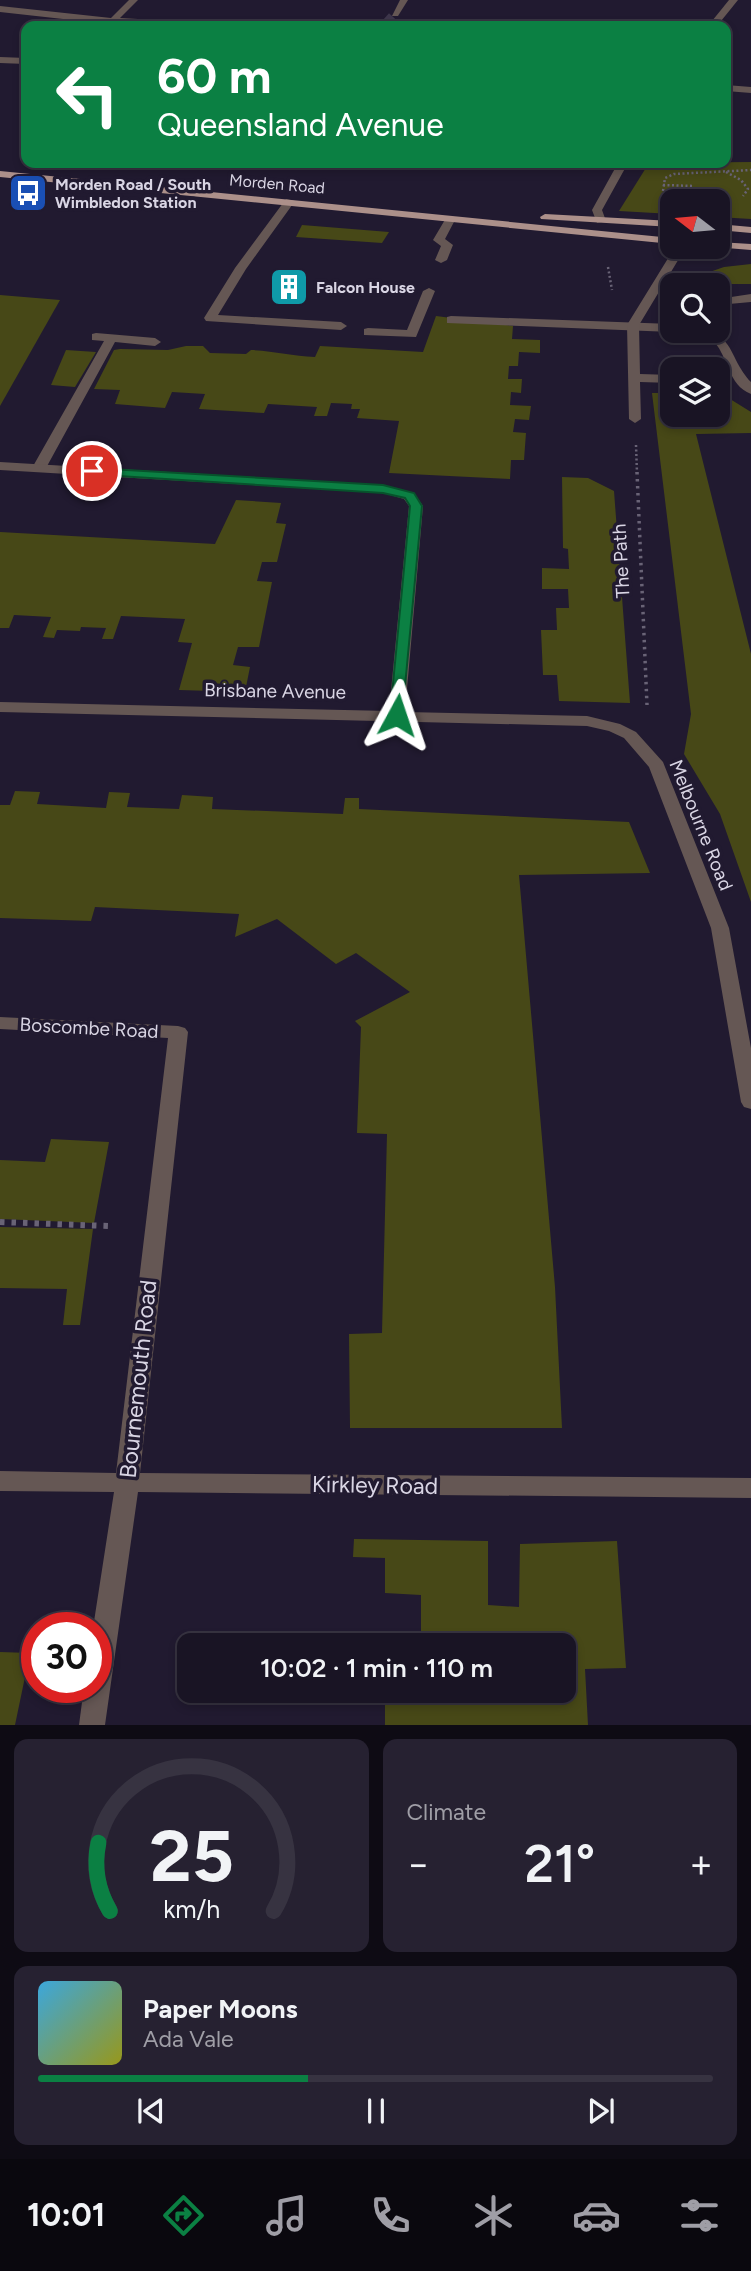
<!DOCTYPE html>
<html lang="en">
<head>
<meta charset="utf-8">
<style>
  body { margin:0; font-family:Figtree,sans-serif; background:#262131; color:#f1f3f6; height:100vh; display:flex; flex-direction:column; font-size:26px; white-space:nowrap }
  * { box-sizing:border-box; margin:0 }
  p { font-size:23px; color:#9f9ea6 }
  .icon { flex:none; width:38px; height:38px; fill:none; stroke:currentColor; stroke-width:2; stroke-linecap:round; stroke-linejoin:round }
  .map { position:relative; height:1725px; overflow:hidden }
  .side { display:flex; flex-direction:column; gap:14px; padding:14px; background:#0e0b14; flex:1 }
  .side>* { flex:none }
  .guide { position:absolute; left:21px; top:21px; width:710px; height:147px; border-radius:14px; box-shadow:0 4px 10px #0003,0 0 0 2px #373341; background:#0b8043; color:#fff; overflow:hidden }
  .needle { width:46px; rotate:286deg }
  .tools { position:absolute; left:660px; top:189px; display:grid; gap:14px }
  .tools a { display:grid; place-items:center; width:70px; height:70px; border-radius:14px; background:#191424; box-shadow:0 4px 10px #0003,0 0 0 2px #373341; font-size:35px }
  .speed { position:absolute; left:21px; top:1612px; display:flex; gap:14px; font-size:35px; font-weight:700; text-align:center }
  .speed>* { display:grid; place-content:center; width:91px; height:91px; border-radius:50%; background:#191424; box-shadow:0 4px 10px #0003,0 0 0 2px #373341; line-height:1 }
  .speed .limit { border:10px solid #d22; background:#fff; color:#111 }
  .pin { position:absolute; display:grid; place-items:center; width:60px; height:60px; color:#fff; margin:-30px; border:4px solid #fff; border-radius:50%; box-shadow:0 2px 7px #0007 }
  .me { position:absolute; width:77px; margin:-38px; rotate:5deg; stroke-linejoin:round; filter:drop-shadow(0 0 5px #0008) }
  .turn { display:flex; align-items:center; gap:24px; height:147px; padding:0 21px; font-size:32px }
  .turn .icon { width:91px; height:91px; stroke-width:2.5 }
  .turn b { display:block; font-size:49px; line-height:60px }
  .big { font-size:52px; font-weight:600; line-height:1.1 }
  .side .widget { flex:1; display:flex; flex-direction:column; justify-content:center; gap:10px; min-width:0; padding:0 24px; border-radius:14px; background:#262131 }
  .side .dial { align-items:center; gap:0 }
  .dial svg { height:182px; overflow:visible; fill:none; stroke:#373341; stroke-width:7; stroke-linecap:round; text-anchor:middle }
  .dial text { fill:#f1f3f6; stroke:none }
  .song { display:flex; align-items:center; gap:21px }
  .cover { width:84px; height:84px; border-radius:10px; background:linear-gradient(135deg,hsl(200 70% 55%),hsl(60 70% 35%)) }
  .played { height:7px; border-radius:4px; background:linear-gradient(90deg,#0b8043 40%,#373341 40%) }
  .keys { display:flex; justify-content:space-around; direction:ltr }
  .heat { display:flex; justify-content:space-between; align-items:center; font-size:38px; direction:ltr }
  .side .tiles { flex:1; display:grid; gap:14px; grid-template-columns:1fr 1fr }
  .widget:last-child { grid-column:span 2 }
  .trip { position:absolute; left:177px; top:1633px; width:399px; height:70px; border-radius:14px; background:#191424; box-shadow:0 4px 10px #0003,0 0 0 2px #373341; font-weight:600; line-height:70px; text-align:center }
  .tab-bar { display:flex; height:112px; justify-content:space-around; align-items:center; background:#0a080e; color:#9f9ea6 }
  .tab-bar .icon { width:49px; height:49px }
  .tab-bar .current { color:#0b8043 }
  .tab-bar b { font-size:32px; color:#f1f3f6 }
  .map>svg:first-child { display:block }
  .green { fill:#474817 }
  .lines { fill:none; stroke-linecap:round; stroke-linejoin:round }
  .street-tunnel { stroke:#3d364b; stroke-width:10; stroke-dasharray:10 5; stroke-linecap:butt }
  .path-far2 { stroke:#696376; stroke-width:2.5; stroke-dasharray:2 2.5; stroke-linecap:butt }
  .path-far1 { stroke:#696376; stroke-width:3.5; stroke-dasharray:2.5 4.5; stroke-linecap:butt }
  .path { stroke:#696376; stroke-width:6; stroke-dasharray:4.5 7; stroke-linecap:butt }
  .lane { fill:#655754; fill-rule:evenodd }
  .street { fill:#655754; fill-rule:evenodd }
  .primary { fill:#ac908a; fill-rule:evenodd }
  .route { fill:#0b8043; stroke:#07532c; stroke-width:2 }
  .labels { text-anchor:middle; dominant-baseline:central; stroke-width:7; stroke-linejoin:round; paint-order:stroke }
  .far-poi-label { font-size:16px; font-weight:bold; fill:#d9d5e4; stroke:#211a30; text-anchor:start }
  .far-street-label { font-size:16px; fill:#d9d5e4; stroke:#211a30 }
  .street-label { font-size:19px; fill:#d9d5e4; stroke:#211a30 }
  .near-street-label { font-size:23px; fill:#d9d5e4; stroke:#211a30 }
</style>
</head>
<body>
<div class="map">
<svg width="751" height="1725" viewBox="0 0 751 1725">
  <rect width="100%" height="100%" fill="#211a30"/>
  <!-- green -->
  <g class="green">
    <path d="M751,162V219L718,217V201H672V214L619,211L649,163Z"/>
    <path d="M302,225L389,232L382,243L296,237Z"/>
    <path d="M751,264V284H697L701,275L724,267Z"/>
    <path d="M0,295L60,300L0,406Z"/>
    <path d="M436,316L513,326L512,339L540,340V353L519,352L518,366H509L508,379H522L521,393L511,392L510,405L531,406L529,420L515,419L513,432L526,433L524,460H511L510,479L389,473L399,421L357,418L360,409H351L352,404L331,403L327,416H314L317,407L268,404L264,413L199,409L205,394L172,392L165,408L115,404L120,390L94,389L114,350L120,349L168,350L186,346H203L210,353L246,354L251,350C274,351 292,356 315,357L320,346L423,352Z"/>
    <path d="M66,350L96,352L75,387L51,385Z"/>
    <path d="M652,393H672V415H718V394H722L751,412V433L696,434L751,654V902L720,814L684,754L691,714Z"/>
    <path d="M562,477L588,478L614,491L630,703L559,701L557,675H543L541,630H557L556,608H569L568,589H542V568L569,569L568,549L563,548Z"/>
    <path d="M236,500L281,503L276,523L286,524L277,562H262L257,581L272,582L259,647H238L233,665L250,667L245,692L179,690L192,643L178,642L185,619L121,616L113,639H102L106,628L81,627L80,631L57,630L54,638L43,637L51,617L14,615L9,628H0V532L215,544Z"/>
    <path d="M15,791L40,792L37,804L106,808L109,792L130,793L127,807L179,809L182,795L213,797L212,809L343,814L345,798H359V809L629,822L650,873L519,875L555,1287L562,1428H350L349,1334L382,1333L387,1134L357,1133L361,1027L355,1021L410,992L356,953L336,964L277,919L235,937L239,914L95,907L91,921L0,918V805H10Z"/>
    <path d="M51,1139L109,1142L94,1223L0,1219V1160L45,1162Z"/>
    <path d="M0,1227L93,1229L80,1325H63L67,1289L0,1288Z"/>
    <path d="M354,1539L488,1541V1605L519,1607L520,1544L617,1541L626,1668L585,1669L588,1725H385V1700H428V1691L564,1690V1645H342L343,1637L421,1639V1595L385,1593V1558L353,1557Z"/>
    <path d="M0,1652L30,1653L15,1725H0Z"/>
  </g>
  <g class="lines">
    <!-- street-tunnel -->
    <path class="street-tunnel" d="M386,24L395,14"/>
    <!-- path-far2 -->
    <g class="path-far2">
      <path d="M726,172L741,180L748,189L743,196"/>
      <path d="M663,185L694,186"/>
      <path d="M663,191L665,178L674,174L751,170"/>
      <path d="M608,267L612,290"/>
      <path d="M636,445L637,473"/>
    </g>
    <!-- path-far1 -->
    <path class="path-far1" d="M637,472L647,705"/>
    <!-- path -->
    <path class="path" d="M0,1222L108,1226"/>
    <!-- lane -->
    <g class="lane">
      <path d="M726,85L751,87V93L726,91Z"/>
      <path d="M286,199L295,201L246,269L218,315L341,322L347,326L341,330L206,321L204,318L235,268Z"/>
      <path d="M446,218L455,220L445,239L453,245L447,260L441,263L435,260L441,246L433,240Z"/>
      <path d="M429,288L435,291L416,337L364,335V329L368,328L407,330L423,291Z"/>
      <path d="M751,294V302L718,305V299Z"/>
      <path d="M451,316L672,324V331H675L672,332L447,323V317Z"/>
      <path d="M690,331C736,329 726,355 751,382V394C728,385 728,357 715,343C709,336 697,336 690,331Z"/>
      <path d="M96,333L155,338L161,342L155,346L115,342L46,468L39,472L34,471L32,468L104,341L92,340V334Z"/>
    </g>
    <!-- street -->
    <g class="street">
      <path d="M129,0H138L120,18L210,23L214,26L90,22L0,12V6L111,18Z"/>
      <path d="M400,0H408L398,16H392Z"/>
      <path d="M729,0H738L717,26H708Z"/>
      <path d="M386,21L390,24L389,26H380Z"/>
      <path d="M0,57L26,58V64L0,63Z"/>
      <path d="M618,163H628L602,210L606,221L597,223L592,210Z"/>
      <path d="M675,247H686L639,325L640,374L672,375V383L640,382L641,419L635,423L629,419L627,325Z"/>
      <path d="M0,462L383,485L414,493L423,506L405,712L587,716L620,724L636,732L663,762L729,928L751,1048V1109L744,1107L741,1102L711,928L649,767L624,738L609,731L587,726L0,712V702L389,711L409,506L404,499L383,493L0,470Z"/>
      <path d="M0,1017L178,1026L185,1028L188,1032L140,1473L751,1478V1498L138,1492L105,1725H79L84,1687H96V1628H93L114,1492L0,1491V1471L116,1473L168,1038L0,1029Z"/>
    </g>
    <!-- primary -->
    <g class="primary">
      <path d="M0,171L672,238V244L0,177Z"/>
      <path d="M545,214L672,221V227L541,219L540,217Z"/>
      <path d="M718,224L751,227V233L718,230Z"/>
      <path d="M718,242L751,244V250L714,247H718Z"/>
    </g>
  </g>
  <!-- route -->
  <path class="route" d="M92,468L383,485L414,493L422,506L402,718H392L390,715L410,506L405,498L383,493L87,474V469Z"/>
  <!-- icons -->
  <defs>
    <symbol id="bus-square" viewBox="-11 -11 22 22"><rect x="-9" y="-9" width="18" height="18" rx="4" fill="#1a4fb4" stroke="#211a30"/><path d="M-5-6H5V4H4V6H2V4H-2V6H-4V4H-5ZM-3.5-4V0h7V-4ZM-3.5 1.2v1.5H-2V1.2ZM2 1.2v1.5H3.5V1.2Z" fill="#fff"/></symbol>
    <symbol id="building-square" viewBox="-11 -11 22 22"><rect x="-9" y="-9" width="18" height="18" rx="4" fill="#0f9aa8" stroke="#211a30"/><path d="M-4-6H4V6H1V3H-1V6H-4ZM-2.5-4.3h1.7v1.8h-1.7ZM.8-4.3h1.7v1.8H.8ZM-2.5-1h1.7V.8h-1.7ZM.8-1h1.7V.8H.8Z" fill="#fff"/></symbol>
  </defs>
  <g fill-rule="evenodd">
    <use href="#bus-square" x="6" y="171" width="44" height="44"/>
    <use href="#building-square" x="267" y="265" width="44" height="44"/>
  </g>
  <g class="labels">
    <!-- far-poi labels -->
    <g class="far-poi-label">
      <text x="55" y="184">Morden Road / South<tspan x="55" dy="18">Wimbledon Station</tspan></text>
      <text x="316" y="287">Falcon House</text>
    </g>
    <!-- far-street labels -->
    <g class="far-street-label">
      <text transform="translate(277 184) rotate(5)">Morden Road</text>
    </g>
    <!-- street labels -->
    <g class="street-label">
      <text transform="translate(621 561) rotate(-93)">The Path</text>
      <text transform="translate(275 691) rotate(1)">Brisbane Avenue</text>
      <text transform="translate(701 825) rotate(68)">Melbourne Road</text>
      <text transform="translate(89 1028) rotate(3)">Boscombe Road</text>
    </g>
    <!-- near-street labels -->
    <g class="near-street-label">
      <text transform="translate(138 1379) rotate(-84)">Bournemouth Road</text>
      <text transform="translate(375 1485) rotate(1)">Kirkley Road</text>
    </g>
  </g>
</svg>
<div class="tools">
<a><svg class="needle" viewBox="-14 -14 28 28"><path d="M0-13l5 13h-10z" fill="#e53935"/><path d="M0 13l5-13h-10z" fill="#9f9ea6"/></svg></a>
<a><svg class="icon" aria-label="search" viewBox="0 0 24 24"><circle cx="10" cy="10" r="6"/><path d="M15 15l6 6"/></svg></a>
<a><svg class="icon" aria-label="layers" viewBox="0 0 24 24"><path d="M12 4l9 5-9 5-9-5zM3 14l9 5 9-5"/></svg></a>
</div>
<div class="speed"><div class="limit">30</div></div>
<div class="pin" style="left:92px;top:471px;background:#d93025"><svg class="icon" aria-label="arrive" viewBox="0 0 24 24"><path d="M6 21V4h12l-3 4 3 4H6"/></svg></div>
<svg class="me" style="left:397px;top:715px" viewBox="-20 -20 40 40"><path d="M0-17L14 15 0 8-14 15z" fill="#0b8043" stroke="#fff" stroke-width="4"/></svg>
<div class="trip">10:02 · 1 min · 110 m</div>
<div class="guide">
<div class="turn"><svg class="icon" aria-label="left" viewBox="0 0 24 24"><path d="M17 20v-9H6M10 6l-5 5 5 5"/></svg><div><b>60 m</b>Queensland Avenue</div></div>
</div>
</div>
<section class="side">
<div class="tiles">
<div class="widget dial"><svg viewBox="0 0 100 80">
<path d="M14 69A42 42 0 1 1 86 69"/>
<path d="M14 69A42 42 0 0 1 9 39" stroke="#0b8043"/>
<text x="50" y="56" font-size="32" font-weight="700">25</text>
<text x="50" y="72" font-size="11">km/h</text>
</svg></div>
<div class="widget"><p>Climate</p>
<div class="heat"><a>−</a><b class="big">21°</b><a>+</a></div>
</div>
<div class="widget">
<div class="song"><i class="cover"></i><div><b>Paper Moons</b><p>Ada Vale</p></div></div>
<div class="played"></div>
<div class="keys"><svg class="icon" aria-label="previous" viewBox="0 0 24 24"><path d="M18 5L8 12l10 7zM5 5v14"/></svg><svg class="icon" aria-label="pause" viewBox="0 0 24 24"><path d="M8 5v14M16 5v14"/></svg><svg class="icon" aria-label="next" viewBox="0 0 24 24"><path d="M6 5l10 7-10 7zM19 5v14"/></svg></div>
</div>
</div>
</section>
<nav class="tab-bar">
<b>10:01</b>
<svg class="icon current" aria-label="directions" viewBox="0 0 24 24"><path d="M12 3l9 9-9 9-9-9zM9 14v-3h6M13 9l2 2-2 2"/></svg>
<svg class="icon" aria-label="music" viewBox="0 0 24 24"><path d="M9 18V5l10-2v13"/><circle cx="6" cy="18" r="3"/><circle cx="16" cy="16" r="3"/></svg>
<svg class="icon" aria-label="phone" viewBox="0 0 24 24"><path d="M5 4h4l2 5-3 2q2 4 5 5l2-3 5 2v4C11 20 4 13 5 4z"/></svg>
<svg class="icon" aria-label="climate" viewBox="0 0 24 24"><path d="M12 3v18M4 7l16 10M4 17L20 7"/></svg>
<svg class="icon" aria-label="car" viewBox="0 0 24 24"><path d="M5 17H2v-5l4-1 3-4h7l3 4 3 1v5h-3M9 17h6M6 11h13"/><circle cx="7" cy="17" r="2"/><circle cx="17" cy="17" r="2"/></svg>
<svg class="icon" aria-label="filters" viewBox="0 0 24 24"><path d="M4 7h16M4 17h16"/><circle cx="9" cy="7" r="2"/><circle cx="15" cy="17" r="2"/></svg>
</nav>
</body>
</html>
